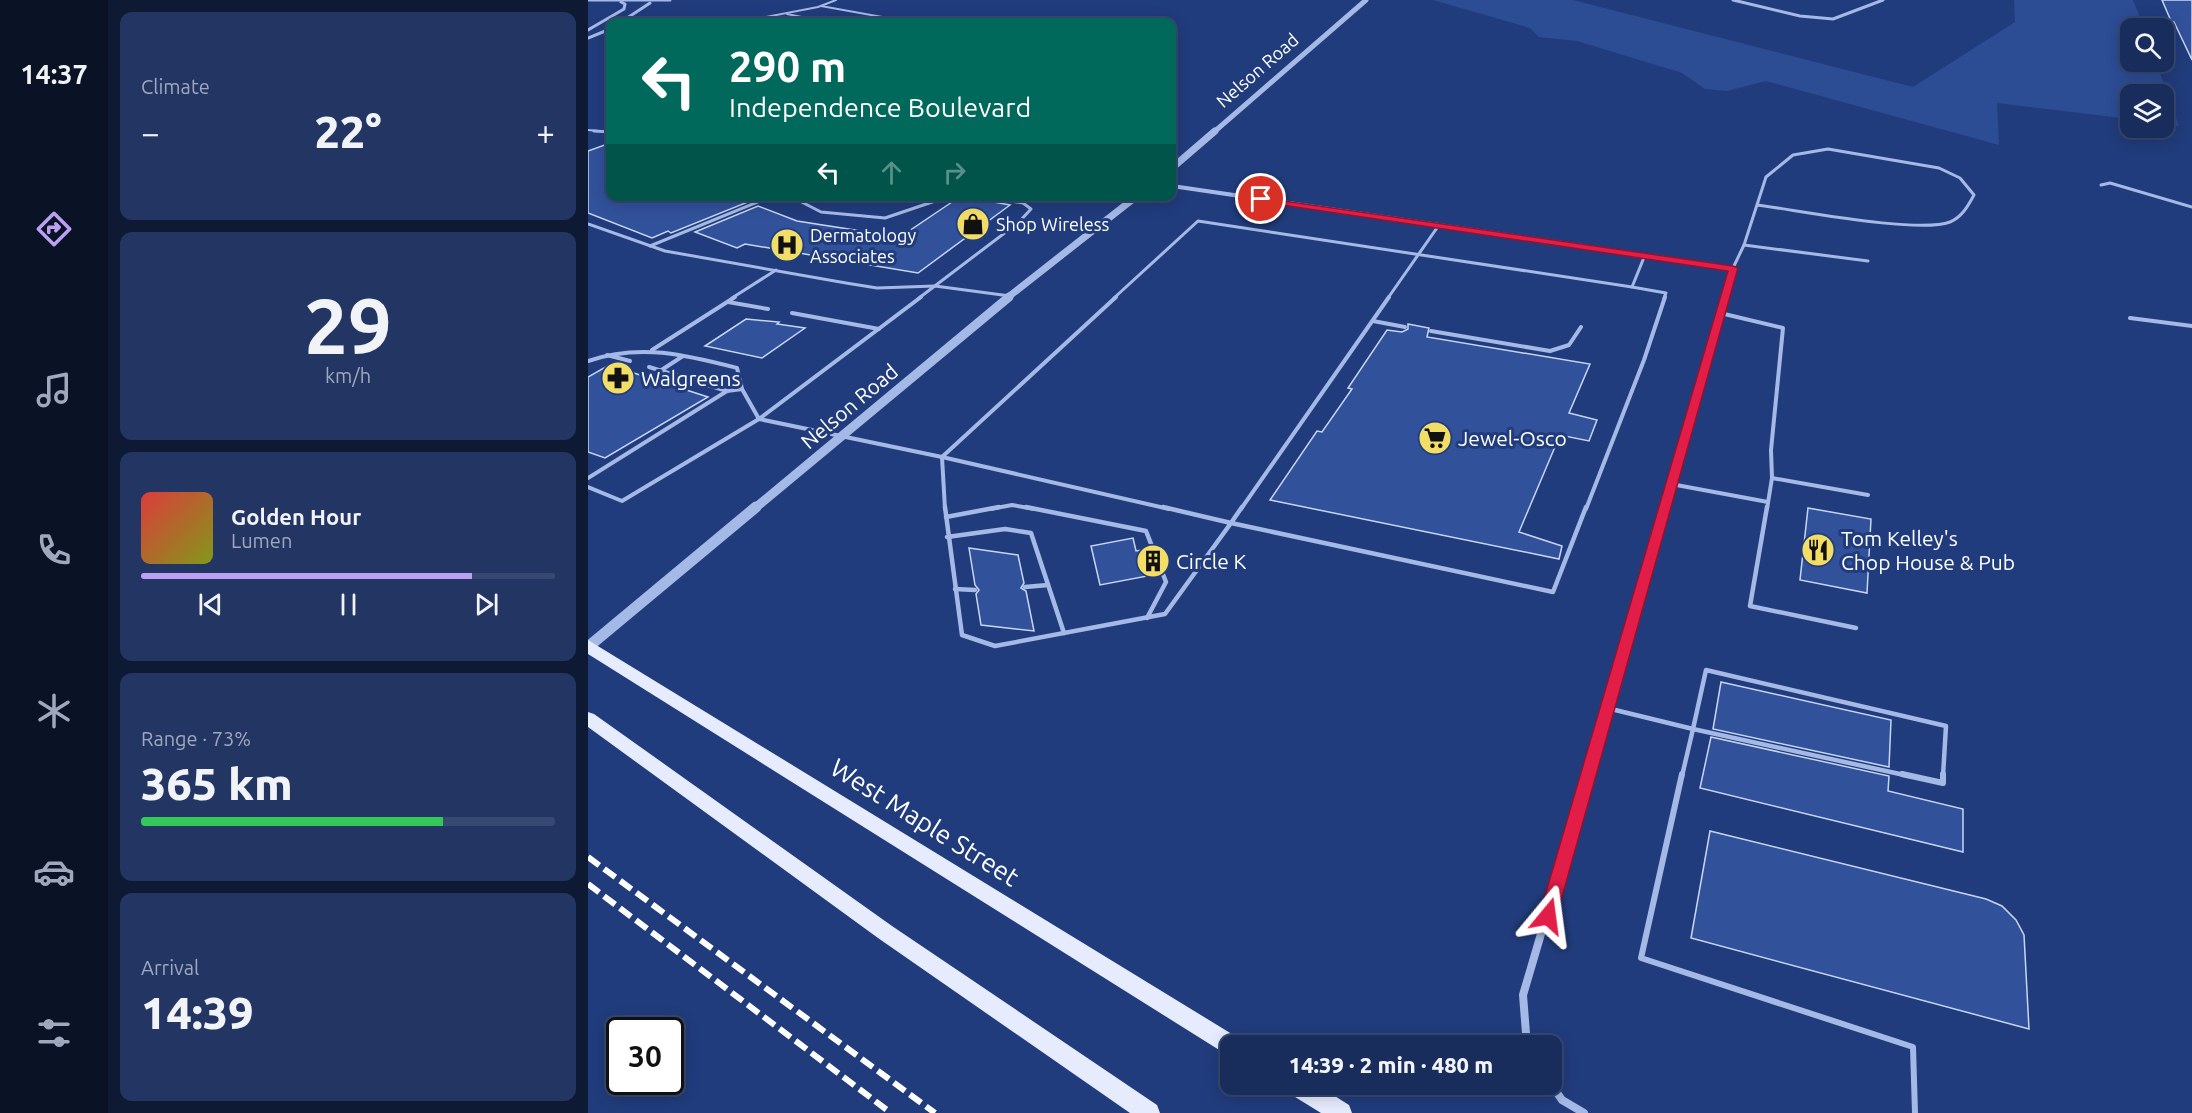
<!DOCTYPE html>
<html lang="en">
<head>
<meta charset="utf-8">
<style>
  body { margin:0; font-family:Ubuntu,sans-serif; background:#223563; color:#f1f3f6; height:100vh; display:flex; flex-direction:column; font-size:22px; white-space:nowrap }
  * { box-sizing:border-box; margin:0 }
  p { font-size:20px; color:#9fa8bc }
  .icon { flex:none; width:33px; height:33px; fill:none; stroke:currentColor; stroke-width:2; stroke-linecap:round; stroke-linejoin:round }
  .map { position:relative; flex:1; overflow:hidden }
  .side { display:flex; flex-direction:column; gap:12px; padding:12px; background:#0e1933; width:480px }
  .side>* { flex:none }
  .guide { position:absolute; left:18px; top:18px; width:570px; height:183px; border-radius:12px; box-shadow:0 3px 15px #0003,0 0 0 2px #374972; background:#00695c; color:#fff; overflow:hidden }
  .buttons { position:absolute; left:1532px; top:18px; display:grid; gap:12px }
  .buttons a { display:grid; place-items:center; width:54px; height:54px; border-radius:12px; background:#192d5d; box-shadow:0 3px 15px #0003,0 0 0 2px #374972; font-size:30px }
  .speed { position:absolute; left:18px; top:1017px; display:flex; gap:12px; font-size:30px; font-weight:700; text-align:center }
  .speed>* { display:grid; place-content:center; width:78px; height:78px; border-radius:50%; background:#192d5d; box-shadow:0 3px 15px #0003,0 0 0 2px #374972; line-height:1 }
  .speed .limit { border:3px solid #111; border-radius:9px; background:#fff; color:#111 }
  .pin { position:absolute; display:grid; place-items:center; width:51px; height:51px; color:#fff; margin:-26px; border:3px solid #fff; border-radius:50%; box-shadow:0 2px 6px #0007 }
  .me { position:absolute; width:66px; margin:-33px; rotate:16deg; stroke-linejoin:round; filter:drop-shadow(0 0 4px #0008) }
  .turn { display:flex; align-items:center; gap:21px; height:126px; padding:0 24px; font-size:27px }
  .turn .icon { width:78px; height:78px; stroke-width:2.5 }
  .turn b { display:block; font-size:42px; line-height:51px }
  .lanes { display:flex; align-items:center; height:57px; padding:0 24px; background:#0003; justify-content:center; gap:30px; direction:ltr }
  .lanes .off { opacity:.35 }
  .big { font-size:45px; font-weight:800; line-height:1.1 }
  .side .tile { flex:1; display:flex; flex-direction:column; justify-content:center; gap:9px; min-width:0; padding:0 21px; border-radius:12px; background:#223563 }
  .side .dial { align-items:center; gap:0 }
  .dial b { font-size:78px; line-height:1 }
  .song { display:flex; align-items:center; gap:18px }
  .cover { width:72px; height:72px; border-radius:9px; background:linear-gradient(135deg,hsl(0 70% 55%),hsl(70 70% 35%)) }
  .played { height:6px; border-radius:3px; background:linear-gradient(90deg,#bca0f2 80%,#374972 80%) }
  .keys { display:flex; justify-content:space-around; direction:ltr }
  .heat { display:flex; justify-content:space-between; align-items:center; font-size:33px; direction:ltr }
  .charge { height:9px; border-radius:4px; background:linear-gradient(90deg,#34c759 73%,#374972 0) }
  .trip { position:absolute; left:632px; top:1035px; width:342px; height:60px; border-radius:12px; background:#192d5d; box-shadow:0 3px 15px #0003,0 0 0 2px #374972; font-weight:800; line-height:60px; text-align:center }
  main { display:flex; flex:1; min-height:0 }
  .tabs { display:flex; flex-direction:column; width:108px; justify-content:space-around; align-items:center; background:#0a1225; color:#9fa8bc }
  .tabs .icon { width:42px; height:42px }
  .tabs .current { color:#bca0f2 }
  .tabs b { font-size:27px; color:#f1f3f6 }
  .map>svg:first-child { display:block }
  .green { fill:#2c4c94 }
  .building { fill:#31519a; stroke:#c8d6f5; stroke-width:1.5 }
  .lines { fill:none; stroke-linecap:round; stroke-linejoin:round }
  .service-far4 { stroke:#a5b9e6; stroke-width:2 }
  .service-far3 { stroke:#a5b9e6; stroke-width:3 }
  .service-far2 { stroke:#a5b9e6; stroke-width:4 }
  .service-far1 { stroke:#a5b9e6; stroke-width:4.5 }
  .service { stroke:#a5b9e6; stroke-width:6 }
  .minor-far4 { stroke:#a5b9e6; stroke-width:3 }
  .minor-far3 { stroke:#a5b9e6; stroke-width:4 }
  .minor-far2 { stroke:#a5b9e6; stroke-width:5 }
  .minor-far1 { stroke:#a5b9e6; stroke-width:7 }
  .minor { stroke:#a5b9e6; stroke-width:8 }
  .tertiary-far3 { stroke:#a5b9e6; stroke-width:5 }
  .tertiary-far2 { stroke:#a5b9e6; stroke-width:7 }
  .tertiary-far1 { stroke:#a5b9e6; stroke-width:9 }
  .tertiary { stroke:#a5b9e6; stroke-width:11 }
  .primary { fill:#e6ecfd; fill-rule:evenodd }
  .rail { stroke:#fff; stroke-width:6; stroke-dasharray:14 6; stroke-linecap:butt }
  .route { fill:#e11d48; stroke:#92132f; stroke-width:1.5 }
  .labels { text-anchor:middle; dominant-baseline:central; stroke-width:6; stroke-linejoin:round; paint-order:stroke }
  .far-street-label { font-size:18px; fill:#fff; stroke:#213c7c }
  .far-poi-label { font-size:18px; fill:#fff; stroke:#213c7c; text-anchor:start }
  .poi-label { font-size:21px; fill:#fff; stroke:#213c7c; text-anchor:start }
  .street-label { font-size:21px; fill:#fff; stroke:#213c7c }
  .near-street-label { font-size:26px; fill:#fff; stroke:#213c7c }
</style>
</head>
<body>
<main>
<nav class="tabs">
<b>14:37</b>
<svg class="icon current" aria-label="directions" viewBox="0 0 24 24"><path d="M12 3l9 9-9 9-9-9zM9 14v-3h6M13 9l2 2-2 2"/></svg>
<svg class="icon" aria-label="music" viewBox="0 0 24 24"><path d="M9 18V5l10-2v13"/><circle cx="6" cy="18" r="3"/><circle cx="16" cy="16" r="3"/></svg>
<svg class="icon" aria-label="phone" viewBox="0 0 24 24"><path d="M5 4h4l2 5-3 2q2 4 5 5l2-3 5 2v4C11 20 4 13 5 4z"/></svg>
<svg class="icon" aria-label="climate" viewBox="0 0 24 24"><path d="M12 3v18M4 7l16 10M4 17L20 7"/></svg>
<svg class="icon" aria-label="car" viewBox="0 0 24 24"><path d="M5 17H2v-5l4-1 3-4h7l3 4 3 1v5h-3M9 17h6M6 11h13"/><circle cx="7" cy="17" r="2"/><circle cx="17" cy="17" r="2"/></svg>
<svg class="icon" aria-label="filters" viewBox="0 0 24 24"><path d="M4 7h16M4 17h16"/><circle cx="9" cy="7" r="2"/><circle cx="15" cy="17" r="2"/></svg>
</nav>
<section class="side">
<div class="tile"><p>Climate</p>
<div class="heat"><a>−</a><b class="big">22°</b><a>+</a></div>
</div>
<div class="tile dial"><b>29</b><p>km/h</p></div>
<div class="tile">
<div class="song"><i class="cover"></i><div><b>Golden Hour</b><p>Lumen</p></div></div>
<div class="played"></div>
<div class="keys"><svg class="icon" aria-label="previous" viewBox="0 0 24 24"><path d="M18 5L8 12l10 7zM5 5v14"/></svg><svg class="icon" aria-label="pause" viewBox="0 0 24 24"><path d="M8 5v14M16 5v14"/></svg><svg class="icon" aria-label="next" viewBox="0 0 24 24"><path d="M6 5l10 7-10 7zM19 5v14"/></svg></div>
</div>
<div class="tile"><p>Range · 73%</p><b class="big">365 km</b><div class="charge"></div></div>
<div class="tile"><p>Arrival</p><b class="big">14:39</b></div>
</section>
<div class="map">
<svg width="1604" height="1113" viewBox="0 0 1604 1113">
  <rect width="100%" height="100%" fill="#213c7c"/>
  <!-- green -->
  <path class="green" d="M845,0H985L1325,87L1427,22L1426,0H1545L1556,28H1542V62H1568L1591,126L1575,124V94H1542V119L1409,103L1411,145L1178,81L1139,91L1117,89L1094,73L989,41L951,37L942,28Z"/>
  <!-- building -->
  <g class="building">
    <path d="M1574,0H1604V60L1586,22L1583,21Z"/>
    <path d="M22,143V196H146L160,202L83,233L80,231L64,238L0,213V151Z"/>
    <path d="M373,196L422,205L330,273L157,244L149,248L107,232L170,206L209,221L312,237Z"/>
    <path d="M158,319L191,322L189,324L217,328L174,358L117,346Z"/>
    <path d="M820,324L841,328L839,337L1002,364L981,413L1009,420L1001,441L972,435L931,532L974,546L971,559L682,500L729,431L734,432L764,389L760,388L799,330L814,332L820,329Z"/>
    <path d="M21,365L49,374L120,397L17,458L0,452V377Z"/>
    <path d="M1220,508L1283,519L1279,593L1212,580Z"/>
    <path d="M545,538L548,551L560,549L570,574L512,585L503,546Z"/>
    <path d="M381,548L430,555L436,583L433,588L438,591L446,631L393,625L388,594L391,590L387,585Z"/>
    <path d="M1133,682L1303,720L1301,767L1125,729Z"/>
    <path d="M1123,737L1301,776L1300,791L1375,809V852L1112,788Z"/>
    <path d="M1122,831L1398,899L1414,906L1428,920L1436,935L1441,1029L1103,938Z"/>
  </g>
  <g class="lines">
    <!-- service-far4 -->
    <g class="service-far4">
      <path d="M233,6L322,22"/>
      <path d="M199,14L238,22"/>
      <path d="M152,22L230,7L248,0"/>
      <path d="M208,22L220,20"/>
      <path d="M0,130L22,132"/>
    </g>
    <!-- service-far3 -->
    <g class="service-far3">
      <path d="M6,131L22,132"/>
      <path d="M1513,185L1522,183L1604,207"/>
      <path d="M202,196L233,212L297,218L362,196"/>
      <path d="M0,224L77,251L258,283L289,288L347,286L422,296"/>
      <path d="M1156,245L1178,177L1205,155L1240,149L1351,168L1372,178L1386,195C1380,206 1374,217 1362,222C1330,234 1209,210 1169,205"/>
      <path d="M62,246L184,196"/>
      <path d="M1057,255L1044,287L1078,293L1076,298"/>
      <path d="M1145,268L1156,245L1280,261"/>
      <path d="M144,298L188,270"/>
      <path d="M331,298L431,222L443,209L435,203L393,196"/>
      <path d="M526,298L610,221L1044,287"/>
      <path d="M800,298L851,225"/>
    </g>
    <!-- service-far2 -->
    <g class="service-far2">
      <path d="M140,302L180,309"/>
      <path d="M204,313L291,329"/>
      <path d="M1132,313L1195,328L1183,450L1184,478"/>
      <path d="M1542,318L1604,326"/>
      <path d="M785,321L817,327"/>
      <path d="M843,331L962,351L981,345L993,327"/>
      <path d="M64,350L147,297"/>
      <path d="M19,355L42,361"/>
      <path d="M0,361C52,343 98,355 149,368L154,389"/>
      <path d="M61,367L139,391"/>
      <path d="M72,371L95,356"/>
      <path d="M354,457L581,509"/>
      <path d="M354,457L357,509"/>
      <path d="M354,457L528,297"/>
      <path d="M0,478L139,391L154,389L171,419L333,297"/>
      <path d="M1083,484L1180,502"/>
      <path d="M0,487L34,501L171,419L354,457"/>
      <path d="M403,509L424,505L446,509"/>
      <path d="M653,509L801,297"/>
      <path d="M998,509L1056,360L1077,297"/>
      <path d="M1179,509L1184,478L1280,495"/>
    </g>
    <!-- service-far1 -->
    <g class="service-far1">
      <path d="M357,507L374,635L407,646L577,614L643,523L575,507"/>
      <path d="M438,507L558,531L578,582L559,618"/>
      <path d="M654,507L643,523L965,592L998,507"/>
      <path d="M1179,507L1162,606L1268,628"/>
      <path d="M358,517L411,507"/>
      <path d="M359,537L417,529L443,533L476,633"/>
      <path d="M437,587L460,585"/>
      <path d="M367,589L387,590"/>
      <path d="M1019,708L1105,729"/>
      <path d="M1105,729L1321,776"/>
      <path d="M1105,729L1118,670L1358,726L1355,776"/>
      <path d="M1094,776L1105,729"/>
    </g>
    <!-- service -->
    <g class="service">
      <path d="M1094,774L1053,958L1325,1047L1327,1113"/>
      <path d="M1314,774L1355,783V774"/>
    </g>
    <!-- minor-far4 -->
    <g class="minor-far4">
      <path d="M0,0H82"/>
      <path d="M1145,0L1212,16L1245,19L1295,0"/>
      <path d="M33,22L62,3"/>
      <path d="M0,30L36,9L37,4L33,2"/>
      <path d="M0,38L22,29"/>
    </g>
    <!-- minor-far3 -->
    <path class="minor-far3" d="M584,186L1145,268L1136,298"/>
    <!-- minor-far2 -->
    <path class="minor-far2" d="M1076,509L1137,297"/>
    <!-- minor-far1 -->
    <path class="minor-far1" d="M1000,776L1077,507"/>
    <!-- minor -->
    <g class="minor">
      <path d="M939,1046L935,995L1000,774"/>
      <path d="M963,1084L974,1100L996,1113"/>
    </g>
    <!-- tertiary-far3 -->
    <path class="tertiary-far3" d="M626,132L778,0"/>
    <!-- tertiary-far2 -->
    <g class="tertiary-far2">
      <path d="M584,168L627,131"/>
      <path d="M419,298L549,196"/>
    </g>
    <!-- tertiary-far1 -->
    <path class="tertiary-far1" d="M166,509L421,297"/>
    <!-- tertiary -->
    <path class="tertiary" d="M0,647L168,507"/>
    <!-- primary -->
    <g class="primary">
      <path d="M0,640L652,1039L655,1046H642V1055L636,1053L0,654Z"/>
      <path d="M0,712L6,714L304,926L569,1105L572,1113H542L290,938L0,727Z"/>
      <path d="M696,1084H728L761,1105L764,1113H733L699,1092Z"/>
    </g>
    <!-- rail -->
    <g class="rail">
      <path d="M0,857L347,1113"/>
      <path d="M0,884L303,1113"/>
    </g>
  </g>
  <!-- route -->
  <path class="route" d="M669,197L1145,266L1150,268L967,922L960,924L954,922L951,916L1140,271L673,202L669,201Z"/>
  <!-- icons -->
  <defs>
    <symbol id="shop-disc" viewBox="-11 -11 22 22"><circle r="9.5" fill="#f2de67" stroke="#213c7c"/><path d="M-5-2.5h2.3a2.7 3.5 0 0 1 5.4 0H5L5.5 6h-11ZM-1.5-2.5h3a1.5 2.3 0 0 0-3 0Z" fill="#111"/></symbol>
    <symbol id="hospital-disc" viewBox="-11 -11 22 22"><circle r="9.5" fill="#f2de67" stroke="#213c7c"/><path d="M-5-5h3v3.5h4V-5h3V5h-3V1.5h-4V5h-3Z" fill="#111"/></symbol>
    <symbol id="pharmacy-disc" viewBox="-11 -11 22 22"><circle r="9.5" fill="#f2de67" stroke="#213c7c"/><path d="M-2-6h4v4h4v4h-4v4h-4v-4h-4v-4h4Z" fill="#111"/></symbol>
    <symbol id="supermarket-disc" viewBox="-11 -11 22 22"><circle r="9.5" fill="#f2de67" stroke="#213c7c"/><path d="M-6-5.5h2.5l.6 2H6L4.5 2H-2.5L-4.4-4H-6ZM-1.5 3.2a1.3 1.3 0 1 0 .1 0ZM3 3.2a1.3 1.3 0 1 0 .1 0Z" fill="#111"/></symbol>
    <symbol id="restaurant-disc" viewBox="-11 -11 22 22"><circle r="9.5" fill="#f2de67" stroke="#213c7c"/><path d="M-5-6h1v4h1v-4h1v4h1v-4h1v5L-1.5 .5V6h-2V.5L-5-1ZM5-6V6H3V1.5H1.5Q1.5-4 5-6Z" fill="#111"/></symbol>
    <symbol id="building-disc" viewBox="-11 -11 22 22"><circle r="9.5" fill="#f2de67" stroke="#213c7c"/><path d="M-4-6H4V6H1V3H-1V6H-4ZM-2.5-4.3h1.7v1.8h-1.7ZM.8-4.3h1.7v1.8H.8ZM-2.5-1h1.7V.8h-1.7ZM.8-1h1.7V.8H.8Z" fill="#111"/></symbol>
  </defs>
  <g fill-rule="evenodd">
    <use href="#shop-disc" x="366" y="205" width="38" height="38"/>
    <use href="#hospital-disc" x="180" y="226" width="38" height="38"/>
    <use href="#pharmacy-disc" x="11" y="359" width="38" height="38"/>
    <use href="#supermarket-disc" x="828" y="419" width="38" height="38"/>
    <use href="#restaurant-disc" x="1211" y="531" width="38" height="38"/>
    <use href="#building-disc" x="546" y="542" width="38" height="38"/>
  </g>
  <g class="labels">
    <!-- far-street labels -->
    <g class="far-street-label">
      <text transform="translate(669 70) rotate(-41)">Nelson Road</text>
    </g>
    <!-- far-poi labels -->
    <g class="far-poi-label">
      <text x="408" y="224">Shop Wireless</text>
      <text x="222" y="235">Dermatology<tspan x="222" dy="21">Associates</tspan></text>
    </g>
    <!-- poi labels -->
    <g class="poi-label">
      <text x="53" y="378">Walgreens</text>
      <text x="870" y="438">Jewel-Osco</text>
      <text x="1253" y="538">Tom Kelley's<tspan x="1253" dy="24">Chop House &amp; Pub</tspan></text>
      <text x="588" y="561">Circle K</text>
    </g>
    <!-- street labels -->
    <g class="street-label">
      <text transform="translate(261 406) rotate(-40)">Nelson Road</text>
    </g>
    <!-- near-street labels -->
    <g class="near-street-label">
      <text transform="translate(337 822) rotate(32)">West Maple Street</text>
    </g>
  </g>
</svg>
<div class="buttons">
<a><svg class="icon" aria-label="search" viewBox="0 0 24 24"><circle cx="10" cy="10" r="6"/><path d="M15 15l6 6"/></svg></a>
<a><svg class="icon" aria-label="layers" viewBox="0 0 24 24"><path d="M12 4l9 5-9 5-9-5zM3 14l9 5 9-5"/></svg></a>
</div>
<div class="speed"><div class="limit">30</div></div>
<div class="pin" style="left:673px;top:199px;background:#d93025"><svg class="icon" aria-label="arrive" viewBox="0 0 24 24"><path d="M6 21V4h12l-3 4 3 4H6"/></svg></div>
<svg class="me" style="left:960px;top:916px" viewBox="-20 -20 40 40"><path d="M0-17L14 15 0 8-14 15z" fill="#e11d48" stroke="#fff" stroke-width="4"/></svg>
<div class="trip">14:39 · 2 min · 480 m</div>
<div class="guide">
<div class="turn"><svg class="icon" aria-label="left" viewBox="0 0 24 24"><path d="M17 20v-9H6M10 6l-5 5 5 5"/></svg><div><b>290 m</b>Independence Boulevard</div></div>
<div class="lanes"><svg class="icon" aria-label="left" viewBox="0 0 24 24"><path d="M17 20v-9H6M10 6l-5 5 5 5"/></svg><svg class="icon off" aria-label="ahead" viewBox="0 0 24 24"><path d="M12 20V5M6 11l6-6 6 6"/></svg><svg class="icon off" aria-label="right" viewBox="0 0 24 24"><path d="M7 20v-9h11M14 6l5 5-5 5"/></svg></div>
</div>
</div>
</main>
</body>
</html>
